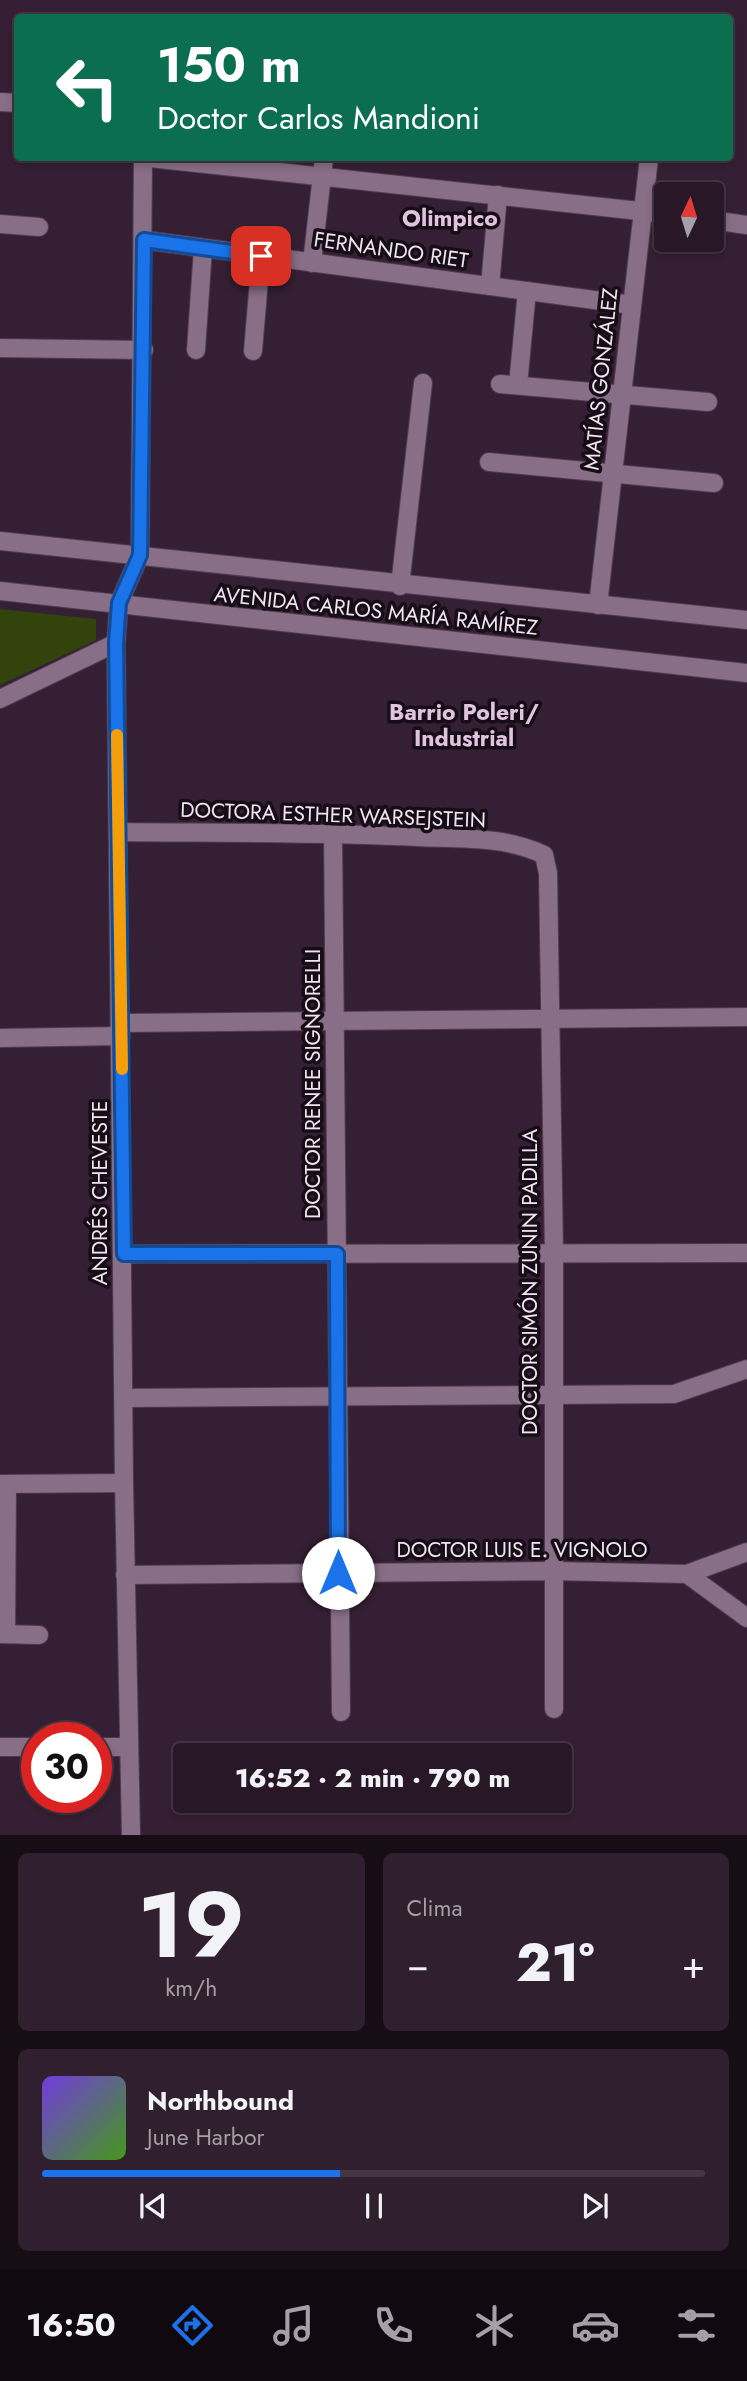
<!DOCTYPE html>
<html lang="es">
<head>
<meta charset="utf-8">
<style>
  body { margin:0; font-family:Jost,sans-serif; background:#30202f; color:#f1f3f6; height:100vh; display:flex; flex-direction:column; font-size:26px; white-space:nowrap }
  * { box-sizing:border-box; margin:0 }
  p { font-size:23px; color:#a59fa7 }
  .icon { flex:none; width:38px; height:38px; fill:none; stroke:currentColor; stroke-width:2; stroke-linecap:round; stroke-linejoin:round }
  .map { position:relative; height:1835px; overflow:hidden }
  .drawer { display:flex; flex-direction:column; gap:18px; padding:18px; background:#160d15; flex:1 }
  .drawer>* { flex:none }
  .banner { position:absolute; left:14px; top:14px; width:719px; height:147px; border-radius:7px; box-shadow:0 4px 10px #0003,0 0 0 2px #443644; background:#0b6e4f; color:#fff; overflow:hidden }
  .needle { width:46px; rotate:4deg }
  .tools { position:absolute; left:654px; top:182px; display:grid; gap:14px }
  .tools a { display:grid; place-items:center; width:70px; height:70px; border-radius:7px; background:#281727; box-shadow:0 4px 10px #0003,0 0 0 2px #443644; font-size:35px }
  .speed { position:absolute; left:21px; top:1722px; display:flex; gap:14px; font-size:35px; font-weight:700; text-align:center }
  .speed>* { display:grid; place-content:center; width:91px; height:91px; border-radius:50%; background:#281727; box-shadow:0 4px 10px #0003,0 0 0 2px #443644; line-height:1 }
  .speed .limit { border:10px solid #d22; background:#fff; color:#111 }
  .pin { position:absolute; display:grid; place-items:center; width:60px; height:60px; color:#fff; margin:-30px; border-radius:14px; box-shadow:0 4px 10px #0006 }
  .me { position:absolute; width:77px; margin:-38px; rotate:0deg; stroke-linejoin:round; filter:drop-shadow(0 0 5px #0008) }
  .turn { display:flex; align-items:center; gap:24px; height:147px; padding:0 28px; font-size:32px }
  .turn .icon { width:91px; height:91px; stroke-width:2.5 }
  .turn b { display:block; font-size:49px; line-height:60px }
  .big { font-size:52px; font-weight:800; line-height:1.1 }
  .drawer .widget { flex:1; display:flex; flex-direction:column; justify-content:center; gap:10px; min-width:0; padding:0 24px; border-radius:10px; background:#30202f }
  .drawer .dial { align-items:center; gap:0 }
  .dial b { font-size:91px; line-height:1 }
  .song { display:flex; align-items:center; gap:21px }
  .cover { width:84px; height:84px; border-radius:10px; background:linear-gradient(135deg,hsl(260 70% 55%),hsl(100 70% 35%)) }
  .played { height:7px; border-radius:4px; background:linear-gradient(90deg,#1a73e8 45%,#443644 45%) }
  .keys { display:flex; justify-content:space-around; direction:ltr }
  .heat { display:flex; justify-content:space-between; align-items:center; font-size:38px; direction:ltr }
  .drawer .tiles { flex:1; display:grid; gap:18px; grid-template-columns:1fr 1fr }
  .widget:last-child { grid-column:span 2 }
  .trip { position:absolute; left:173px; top:1743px; width:399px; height:70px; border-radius:7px; background:#281727; box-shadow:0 4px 10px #0003,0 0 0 2px #443644; font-weight:800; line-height:70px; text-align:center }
  .menu { display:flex; height:112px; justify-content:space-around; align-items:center; background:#100910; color:#a59fa7 }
  .menu .icon { width:49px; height:49px }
  .menu .current { color:#1a73e8 }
  .menu b { font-size:32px; color:#f1f3f6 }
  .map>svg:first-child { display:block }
  .green { fill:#32440b }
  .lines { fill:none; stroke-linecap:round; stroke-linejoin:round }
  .minor-casing { stroke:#4f3d4e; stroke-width:20 }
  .minor { stroke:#886e86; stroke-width:18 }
  .route-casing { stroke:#114b97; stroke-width:18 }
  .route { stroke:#1a73e8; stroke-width:12 }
  .slow { stroke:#f59e0b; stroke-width:12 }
  .labels { text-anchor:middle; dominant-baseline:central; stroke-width:7; stroke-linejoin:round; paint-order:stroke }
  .street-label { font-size:21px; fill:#f2e3f1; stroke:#160d16 }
  .neighbourhood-label { font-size:23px; font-weight:bold; fill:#e0c3de; stroke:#160d16 }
</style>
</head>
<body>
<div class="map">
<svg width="747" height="1835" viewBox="0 0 747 1835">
  <rect width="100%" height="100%" fill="#351f34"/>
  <!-- green -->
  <path class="green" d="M0,609L96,619V640L0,685Z"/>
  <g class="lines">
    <defs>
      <g id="minor">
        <path d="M0,102L18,103"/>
        <path d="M150,158L667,214"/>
        <path d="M712,220L747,225"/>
        <path d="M0,224L39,227"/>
        <path d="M144,240L632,305"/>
        <path d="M312,263L324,158"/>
        <path d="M490,286L498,195"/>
        <path d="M0,348L144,350"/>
        <path d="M196,350L203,248"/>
        <path d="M253,351L261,256"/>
        <path d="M500,384L708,402"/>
        <path d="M518,385L527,291"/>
        <path d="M489,462L714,483"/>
        <path d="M0,541L747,620"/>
        <path d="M400,586L423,383"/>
        <path d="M0,591L747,673"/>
        <path d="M598,605L649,158"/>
        <path d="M0,699L116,643"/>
        <path d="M118,832C218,833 318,832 418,837C459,839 506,836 544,855L548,873L554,1253V1709"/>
        <path d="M333,833L341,1712"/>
        <path d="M121,1023L747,1017"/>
        <path d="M0,1038L121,1036"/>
        <path d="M124,1254L747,1253"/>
        <path d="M124,1398L674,1394L747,1369"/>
        <path d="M0,1484L124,1483"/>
        <path d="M687,1574L747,1618"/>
        <path d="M125,1575L553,1571L687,1574L747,1552"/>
        <path d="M0,1634L39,1635"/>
        <path d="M6,1634L7,1484"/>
        <path d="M0,1747H37"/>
        <path d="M96,1747H129"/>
        <path d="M131,1835L124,1483L116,643L119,603L140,555L143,158"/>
      </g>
    </defs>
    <!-- minor casing -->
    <use href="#minor" class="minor-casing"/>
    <!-- minor -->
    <use href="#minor" class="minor"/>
  </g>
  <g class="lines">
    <defs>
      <path id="route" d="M261,256L144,240L140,555L119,603L116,643L124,1254H337L338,1573"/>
    </defs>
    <!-- route casing -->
    <use href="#route" class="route-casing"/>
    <!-- route -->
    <use href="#route" class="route"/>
    <!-- slow -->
    <path class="slow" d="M117,735L122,1069"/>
  </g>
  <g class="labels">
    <!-- street labels -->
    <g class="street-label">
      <text transform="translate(391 250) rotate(8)">FERNANDO RIET</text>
      <text transform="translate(601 379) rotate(-84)">MATÍAS GONZÁLEZ</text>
      <text transform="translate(376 611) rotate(6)">AVENIDA CARLOS MARÍA RAMÍREZ</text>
      <text transform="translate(333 815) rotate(2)">DOCTORA ESTHER WARSEJSTEIN</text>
      <text transform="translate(313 1084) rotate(-90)">DOCTOR RENEE SIGNORELLI</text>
      <text transform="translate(100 1193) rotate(-90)">ANDRÉS CHEVESTE</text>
      <text transform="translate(530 1282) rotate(-90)">DOCTOR SIMÓN ZUNIN PADILLA</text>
      <text x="522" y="1550">DOCTOR LUIS E. VIGNOLO</text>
    </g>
    <!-- neighbourhood labels -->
    <g class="neighbourhood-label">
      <text x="450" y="218">Olimpico</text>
      <text x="464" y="712">Barrio Poleri/<tspan x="464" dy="26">Industrial</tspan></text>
    </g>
  </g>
</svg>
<div class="tools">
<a><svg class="needle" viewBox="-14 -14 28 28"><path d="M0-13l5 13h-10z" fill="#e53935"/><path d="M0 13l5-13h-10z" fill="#a59fa7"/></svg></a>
</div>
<div class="speed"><div class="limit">30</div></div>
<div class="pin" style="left:261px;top:256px;background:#d93025"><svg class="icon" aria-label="arrive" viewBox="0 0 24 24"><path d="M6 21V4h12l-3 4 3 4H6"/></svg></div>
<svg class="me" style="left:338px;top:1573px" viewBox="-20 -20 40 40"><circle r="19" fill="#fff"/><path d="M0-13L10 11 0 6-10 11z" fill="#1a73e8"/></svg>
<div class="trip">16:52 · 2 min · 790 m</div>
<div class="banner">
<div class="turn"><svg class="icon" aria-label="left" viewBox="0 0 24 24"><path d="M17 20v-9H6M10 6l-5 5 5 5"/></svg><div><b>150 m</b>Doctor Carlos Mandioni</div></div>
</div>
</div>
<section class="drawer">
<div class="tiles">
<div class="widget dial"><b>19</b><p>km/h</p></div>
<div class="widget"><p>Clima</p>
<div class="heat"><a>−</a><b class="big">21°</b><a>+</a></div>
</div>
<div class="widget">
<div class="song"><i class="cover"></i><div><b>Northbound</b><p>June Harbor</p></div></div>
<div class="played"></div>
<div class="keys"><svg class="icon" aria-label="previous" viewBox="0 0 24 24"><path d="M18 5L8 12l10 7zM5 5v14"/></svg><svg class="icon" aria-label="pause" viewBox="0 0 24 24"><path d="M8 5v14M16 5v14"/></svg><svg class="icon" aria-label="next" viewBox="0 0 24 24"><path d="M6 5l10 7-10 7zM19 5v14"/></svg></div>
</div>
</div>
</section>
<nav class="menu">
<b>16:50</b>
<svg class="icon current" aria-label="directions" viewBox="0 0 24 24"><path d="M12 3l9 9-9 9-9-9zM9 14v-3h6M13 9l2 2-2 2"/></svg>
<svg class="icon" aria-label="music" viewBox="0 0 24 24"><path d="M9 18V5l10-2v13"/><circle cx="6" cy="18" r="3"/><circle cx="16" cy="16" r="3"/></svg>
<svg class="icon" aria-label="phone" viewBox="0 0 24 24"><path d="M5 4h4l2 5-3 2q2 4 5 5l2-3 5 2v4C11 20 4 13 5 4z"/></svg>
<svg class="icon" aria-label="climate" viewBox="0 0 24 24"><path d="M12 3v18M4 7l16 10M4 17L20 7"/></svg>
<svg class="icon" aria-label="car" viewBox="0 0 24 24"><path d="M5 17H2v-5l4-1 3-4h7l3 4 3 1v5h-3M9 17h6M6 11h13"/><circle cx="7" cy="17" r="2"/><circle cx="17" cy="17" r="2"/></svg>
<svg class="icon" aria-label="filters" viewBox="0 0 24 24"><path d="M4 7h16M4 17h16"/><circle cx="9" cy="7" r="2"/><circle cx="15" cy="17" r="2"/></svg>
</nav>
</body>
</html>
